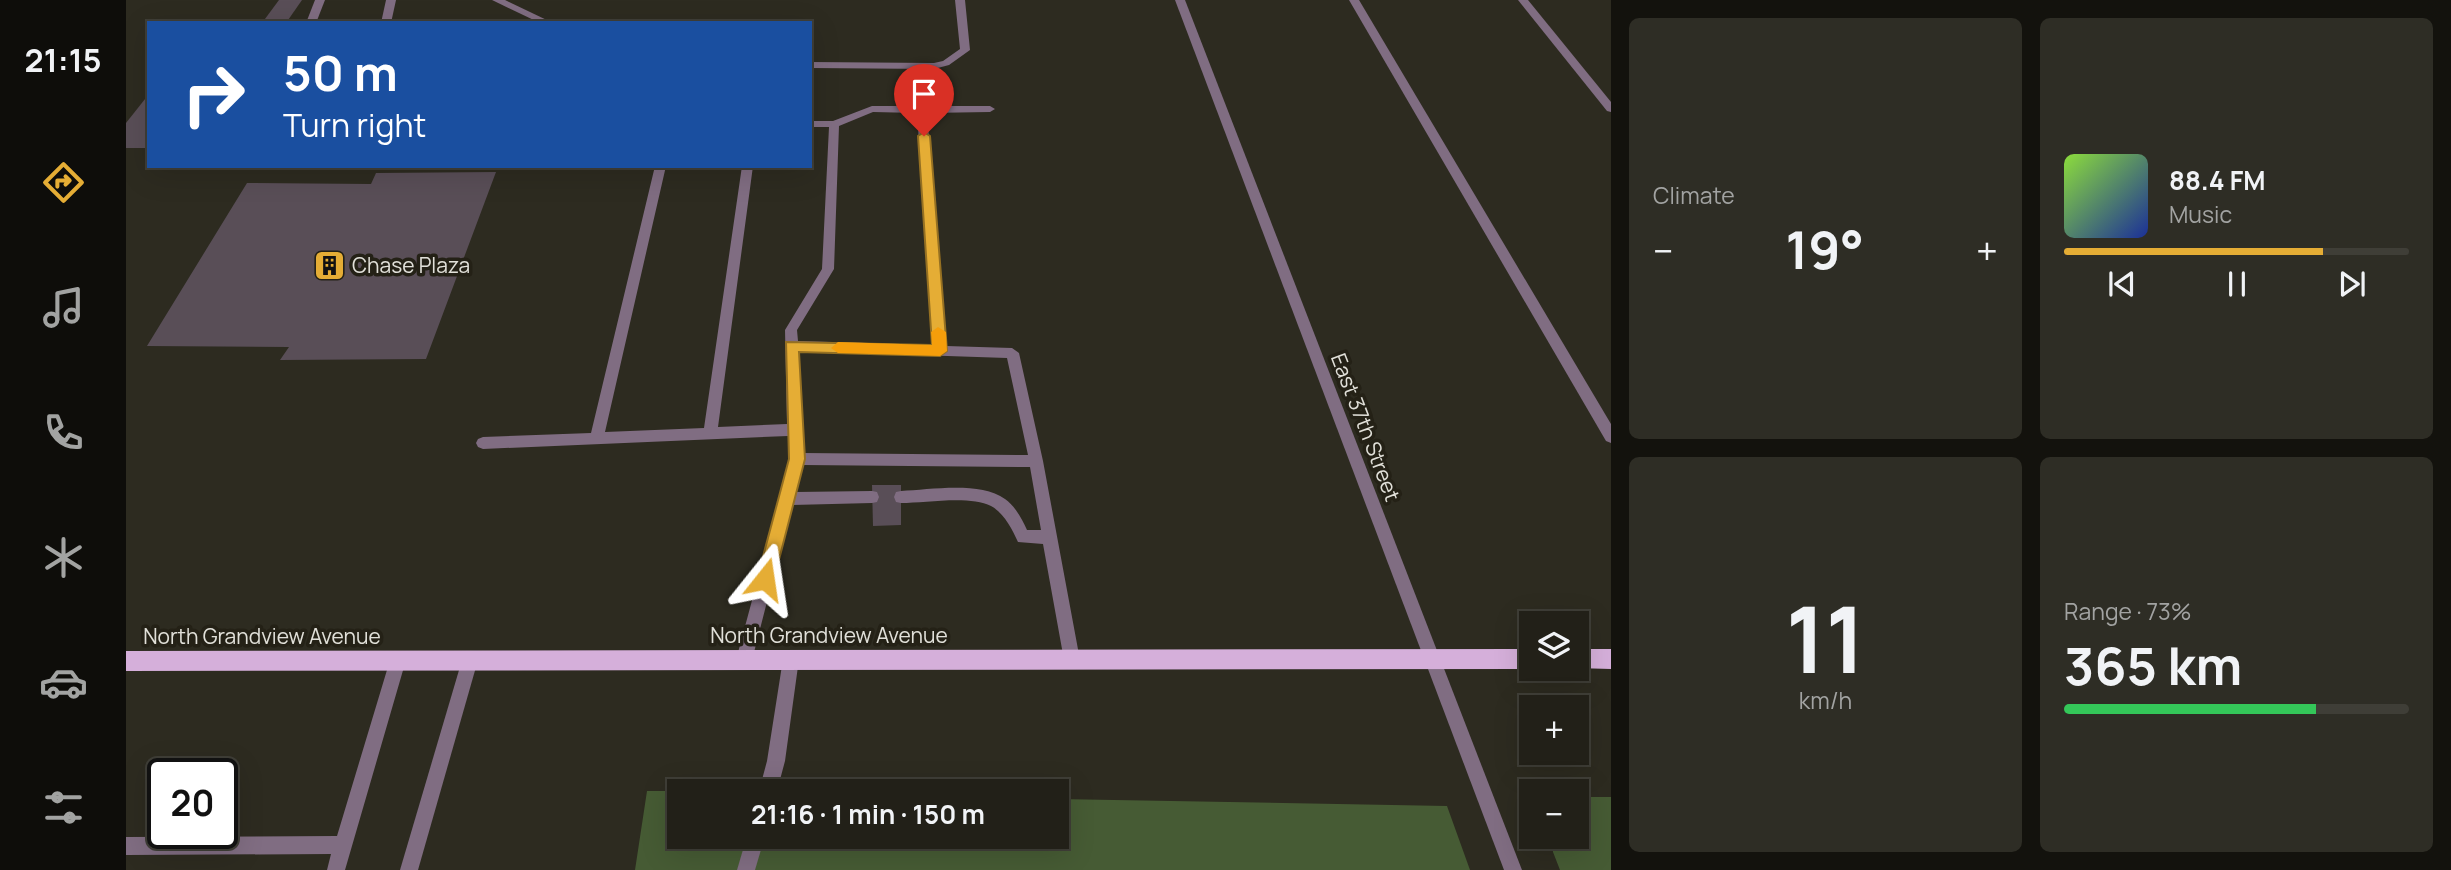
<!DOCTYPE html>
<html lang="en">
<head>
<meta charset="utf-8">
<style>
  body { margin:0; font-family:Manrope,sans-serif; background:#2e2d25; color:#f1f3f6; height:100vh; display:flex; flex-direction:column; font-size:26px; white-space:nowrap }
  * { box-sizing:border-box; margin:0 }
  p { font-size:23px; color:#a2a3a2 }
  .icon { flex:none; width:38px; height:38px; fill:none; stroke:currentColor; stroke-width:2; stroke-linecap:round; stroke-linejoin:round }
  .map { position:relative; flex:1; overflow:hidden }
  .sheet { display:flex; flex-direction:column; gap:18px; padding:18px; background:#13120d; width:840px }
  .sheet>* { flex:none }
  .top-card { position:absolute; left:21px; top:21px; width:665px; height:147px; border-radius:0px; box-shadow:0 7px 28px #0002,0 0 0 2px #3f3e37; background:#1a4fa0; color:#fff; overflow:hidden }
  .tools { position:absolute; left:1393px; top:611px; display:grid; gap:14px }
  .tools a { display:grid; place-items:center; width:70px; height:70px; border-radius:0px; background:#222018; box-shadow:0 7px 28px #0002,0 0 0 2px #3f3e37; font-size:35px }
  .speed { position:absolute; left:21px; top:758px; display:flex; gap:14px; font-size:35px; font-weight:700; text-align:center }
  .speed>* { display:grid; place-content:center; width:91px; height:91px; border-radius:50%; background:#222018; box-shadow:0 7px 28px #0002,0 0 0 2px #3f3e37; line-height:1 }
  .speed .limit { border:4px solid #111; border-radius:10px; background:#fff; color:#111 }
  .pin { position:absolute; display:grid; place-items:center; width:60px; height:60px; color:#fff; margin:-72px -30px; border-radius:50% 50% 50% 0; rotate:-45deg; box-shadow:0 0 7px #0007 }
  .pin .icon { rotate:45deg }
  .me { position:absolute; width:77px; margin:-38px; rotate:15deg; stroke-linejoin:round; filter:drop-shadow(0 0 5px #0008) }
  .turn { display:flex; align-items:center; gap:24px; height:147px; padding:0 21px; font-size:32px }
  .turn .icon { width:91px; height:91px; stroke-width:2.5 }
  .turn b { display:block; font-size:49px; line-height:60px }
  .big { font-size:52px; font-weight:700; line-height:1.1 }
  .sheet .card { flex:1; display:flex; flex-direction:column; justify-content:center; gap:10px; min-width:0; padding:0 24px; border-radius:10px; background:#2e2d25 }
  .sheet .dial { align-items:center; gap:0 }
  .dial b { font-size:91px; line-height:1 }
  .song { display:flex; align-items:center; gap:21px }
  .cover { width:84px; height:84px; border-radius:10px; background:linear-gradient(135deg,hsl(90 70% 55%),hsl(230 70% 35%)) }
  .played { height:7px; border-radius:4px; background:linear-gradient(90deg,#e5ad35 75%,#3f3e37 75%) }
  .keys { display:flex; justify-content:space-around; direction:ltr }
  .heat { display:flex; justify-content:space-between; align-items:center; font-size:38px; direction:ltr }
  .charge { height:10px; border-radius:5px; background:linear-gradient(90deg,#34c759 73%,#3f3e37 0) }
  .sheet .tiles { flex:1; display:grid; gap:18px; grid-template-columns:repeat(2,1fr) }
  .trip { position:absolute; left:541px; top:779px; width:402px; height:70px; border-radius:0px; background:#222018; box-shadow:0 7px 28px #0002,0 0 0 2px #3f3e37; font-weight:700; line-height:70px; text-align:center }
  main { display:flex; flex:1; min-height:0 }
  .menu { display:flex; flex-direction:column; width:126px; justify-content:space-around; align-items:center; background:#0e0d0a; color:#a2a3a2 }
  .menu .icon { width:49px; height:49px }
  .menu .active { color:#e5ad35 }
  .menu b { font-size:32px; color:#f1f3f6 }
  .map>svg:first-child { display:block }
  .green { fill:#465b34 }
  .building { fill:#594e57 }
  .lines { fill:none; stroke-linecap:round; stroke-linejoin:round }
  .lane { fill:#806d82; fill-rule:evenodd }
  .street { fill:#806d82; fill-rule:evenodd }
  .primary { fill:#d5afda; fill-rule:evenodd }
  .route { fill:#e5ad35; stroke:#957022; stroke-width:2 }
  .slow { fill:#f59e0b }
  .labels { text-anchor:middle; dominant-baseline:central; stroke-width:7; stroke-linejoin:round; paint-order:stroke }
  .poi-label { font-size:21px; fill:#e1e0d9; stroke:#242116; text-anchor:start }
  .street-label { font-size:21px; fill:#e1e0d9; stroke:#242116 }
</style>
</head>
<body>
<main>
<nav class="menu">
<b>21:15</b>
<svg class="icon active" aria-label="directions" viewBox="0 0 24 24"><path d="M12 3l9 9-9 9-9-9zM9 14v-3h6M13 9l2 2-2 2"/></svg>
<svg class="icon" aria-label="music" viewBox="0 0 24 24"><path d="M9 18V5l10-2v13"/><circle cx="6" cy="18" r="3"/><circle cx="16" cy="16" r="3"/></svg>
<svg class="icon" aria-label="phone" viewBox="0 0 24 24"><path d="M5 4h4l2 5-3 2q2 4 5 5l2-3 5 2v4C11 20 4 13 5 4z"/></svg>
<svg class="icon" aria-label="climate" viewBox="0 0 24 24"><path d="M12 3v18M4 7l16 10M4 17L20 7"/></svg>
<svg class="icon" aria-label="car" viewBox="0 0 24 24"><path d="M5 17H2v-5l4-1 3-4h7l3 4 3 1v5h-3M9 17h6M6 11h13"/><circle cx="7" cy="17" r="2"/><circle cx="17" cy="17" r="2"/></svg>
<svg class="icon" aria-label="filters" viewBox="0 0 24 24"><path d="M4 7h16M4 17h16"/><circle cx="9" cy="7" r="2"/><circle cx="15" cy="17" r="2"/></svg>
</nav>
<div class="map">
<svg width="1485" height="870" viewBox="0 0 1485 870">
  <rect width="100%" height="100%" fill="#2d2b20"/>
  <!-- green -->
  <g class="green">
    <path d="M521,791H553V836H931V799L1321,806L1344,870H509Z"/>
    <path d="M1451,797H1485V870H1434L1427,852L1426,837L1451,836Z"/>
  </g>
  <!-- building -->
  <g class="building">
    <path d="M153,0H176L160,23H136Z"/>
    <path d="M23,94V148H0V123Z"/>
    <path d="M370,172L300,359L154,360L163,347L21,346L121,183L245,184L250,173Z"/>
    <path d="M746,485H775V525L747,526Z"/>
  </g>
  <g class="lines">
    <!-- lane -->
    <g class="lane">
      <path d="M189,0H199L190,23H180Z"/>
      <path d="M260,0H270L265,23H255Z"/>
      <path d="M366,0H379L427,23H414Z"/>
      <path d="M829,0H839L844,50L823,65L808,69L684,68V62L808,63L817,61L834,49Z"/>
      <path d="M1223,0H1233L1485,424V443L1480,441Z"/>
      <path d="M746,106H864L869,109L864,112L801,113L820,346L886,348L893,353L917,461L954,660L952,666L946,668L940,666L938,660L917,544L892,542C886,529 878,513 865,506C844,495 799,503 775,503L770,502L768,497L770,492L775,491C804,490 854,481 879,499C889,506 896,519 901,530H915L904,467L677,465L670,492L746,491L751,492L753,497L751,502L746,503L666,505L626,660L624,666L618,668L612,666L610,660L664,459L662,436L357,449L352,447L350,443L352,439L357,437L465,433L529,166H540L479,432L578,428L616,166H627L592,427L661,424L659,330L696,269L703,127H684V121H707ZM747,112L791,113L807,345L672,341L671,330L708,269L713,126ZM672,351L881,358L902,455L677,453Z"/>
      <path d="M665,651L671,653L673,659L659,761L651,791H633L641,761L657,659L659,653Z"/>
      <path d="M272,652L278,654L280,660L219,870H201L205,854L0,855V837L211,836L264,660L266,654Z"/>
      <path d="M344,652L350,654L352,660L292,870H274L336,660L338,654Z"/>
      <path d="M621,836H639L629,870H611Z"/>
    </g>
    <!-- street -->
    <g class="street">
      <path d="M1049,0H1059L1396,870H1378Z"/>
      <path d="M1392,0H1402L1485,102V112L1481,111Z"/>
    </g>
    <!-- primary -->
    <g class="primary">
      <path d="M1405,649V669L0,671V651Z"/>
      <path d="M1451,649H1485V669L1449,668Z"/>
    </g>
  </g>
  <!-- route -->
  <path class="route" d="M798,132L804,136L821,351L814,356L673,352L679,459L648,579L646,585L639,588L633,585L631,579L663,459L660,342L806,345L792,136Z"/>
  <!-- slow -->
  <path class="slow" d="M812,327L820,332L821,351L814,356L712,353L705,348L712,342L806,345L805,332Z"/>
  <!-- icons -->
  <defs>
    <symbol id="building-square" viewBox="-11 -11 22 22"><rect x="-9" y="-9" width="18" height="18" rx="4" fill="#e5ad35" stroke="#242116"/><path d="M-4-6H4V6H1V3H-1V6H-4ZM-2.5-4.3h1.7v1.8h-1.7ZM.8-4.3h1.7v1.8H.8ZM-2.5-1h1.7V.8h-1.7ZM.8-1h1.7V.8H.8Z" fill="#111"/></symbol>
  </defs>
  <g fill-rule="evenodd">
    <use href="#building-square" x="186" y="248" width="35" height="35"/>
  </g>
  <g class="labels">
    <!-- poi labels -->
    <g class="poi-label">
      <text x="226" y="265">Chase Plaza</text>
    </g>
    <!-- street labels -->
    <g class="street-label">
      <text transform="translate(1240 427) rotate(69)">East 37th Street</text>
      <text x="703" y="635">North Grandview Avenue</text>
      <text x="136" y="636">North Grandview Avenue</text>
    </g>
  </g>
</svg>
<div class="tools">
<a><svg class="icon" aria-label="layers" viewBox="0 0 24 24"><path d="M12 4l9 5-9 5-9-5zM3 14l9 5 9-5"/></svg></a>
<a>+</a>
<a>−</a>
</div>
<div class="speed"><div class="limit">20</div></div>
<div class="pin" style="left:798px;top:136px;background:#d93025"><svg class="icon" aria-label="arrive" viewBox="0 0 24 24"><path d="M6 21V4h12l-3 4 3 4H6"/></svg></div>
<svg class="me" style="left:639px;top:579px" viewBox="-20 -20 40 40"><path d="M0-17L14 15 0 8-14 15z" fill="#e5ad35" stroke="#fff" stroke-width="4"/></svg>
<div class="trip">21:16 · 1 min · 150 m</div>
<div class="top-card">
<div class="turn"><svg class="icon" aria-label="right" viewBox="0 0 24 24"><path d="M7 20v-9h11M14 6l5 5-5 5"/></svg><div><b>50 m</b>Turn right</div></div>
</div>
</div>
<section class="sheet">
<div class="tiles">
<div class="card"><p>Climate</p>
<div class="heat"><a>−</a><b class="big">19°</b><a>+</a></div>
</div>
<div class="card">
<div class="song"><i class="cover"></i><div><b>88.4 FM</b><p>Music</p></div></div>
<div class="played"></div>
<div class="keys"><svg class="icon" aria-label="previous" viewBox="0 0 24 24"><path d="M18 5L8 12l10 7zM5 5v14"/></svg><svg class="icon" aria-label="pause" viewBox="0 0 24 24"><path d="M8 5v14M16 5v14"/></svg><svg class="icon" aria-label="next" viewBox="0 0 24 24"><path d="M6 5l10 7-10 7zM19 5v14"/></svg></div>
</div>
<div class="card dial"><b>11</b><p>km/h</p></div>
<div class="card"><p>Range · 73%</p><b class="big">365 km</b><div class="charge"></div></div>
</div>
</section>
</main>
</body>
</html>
